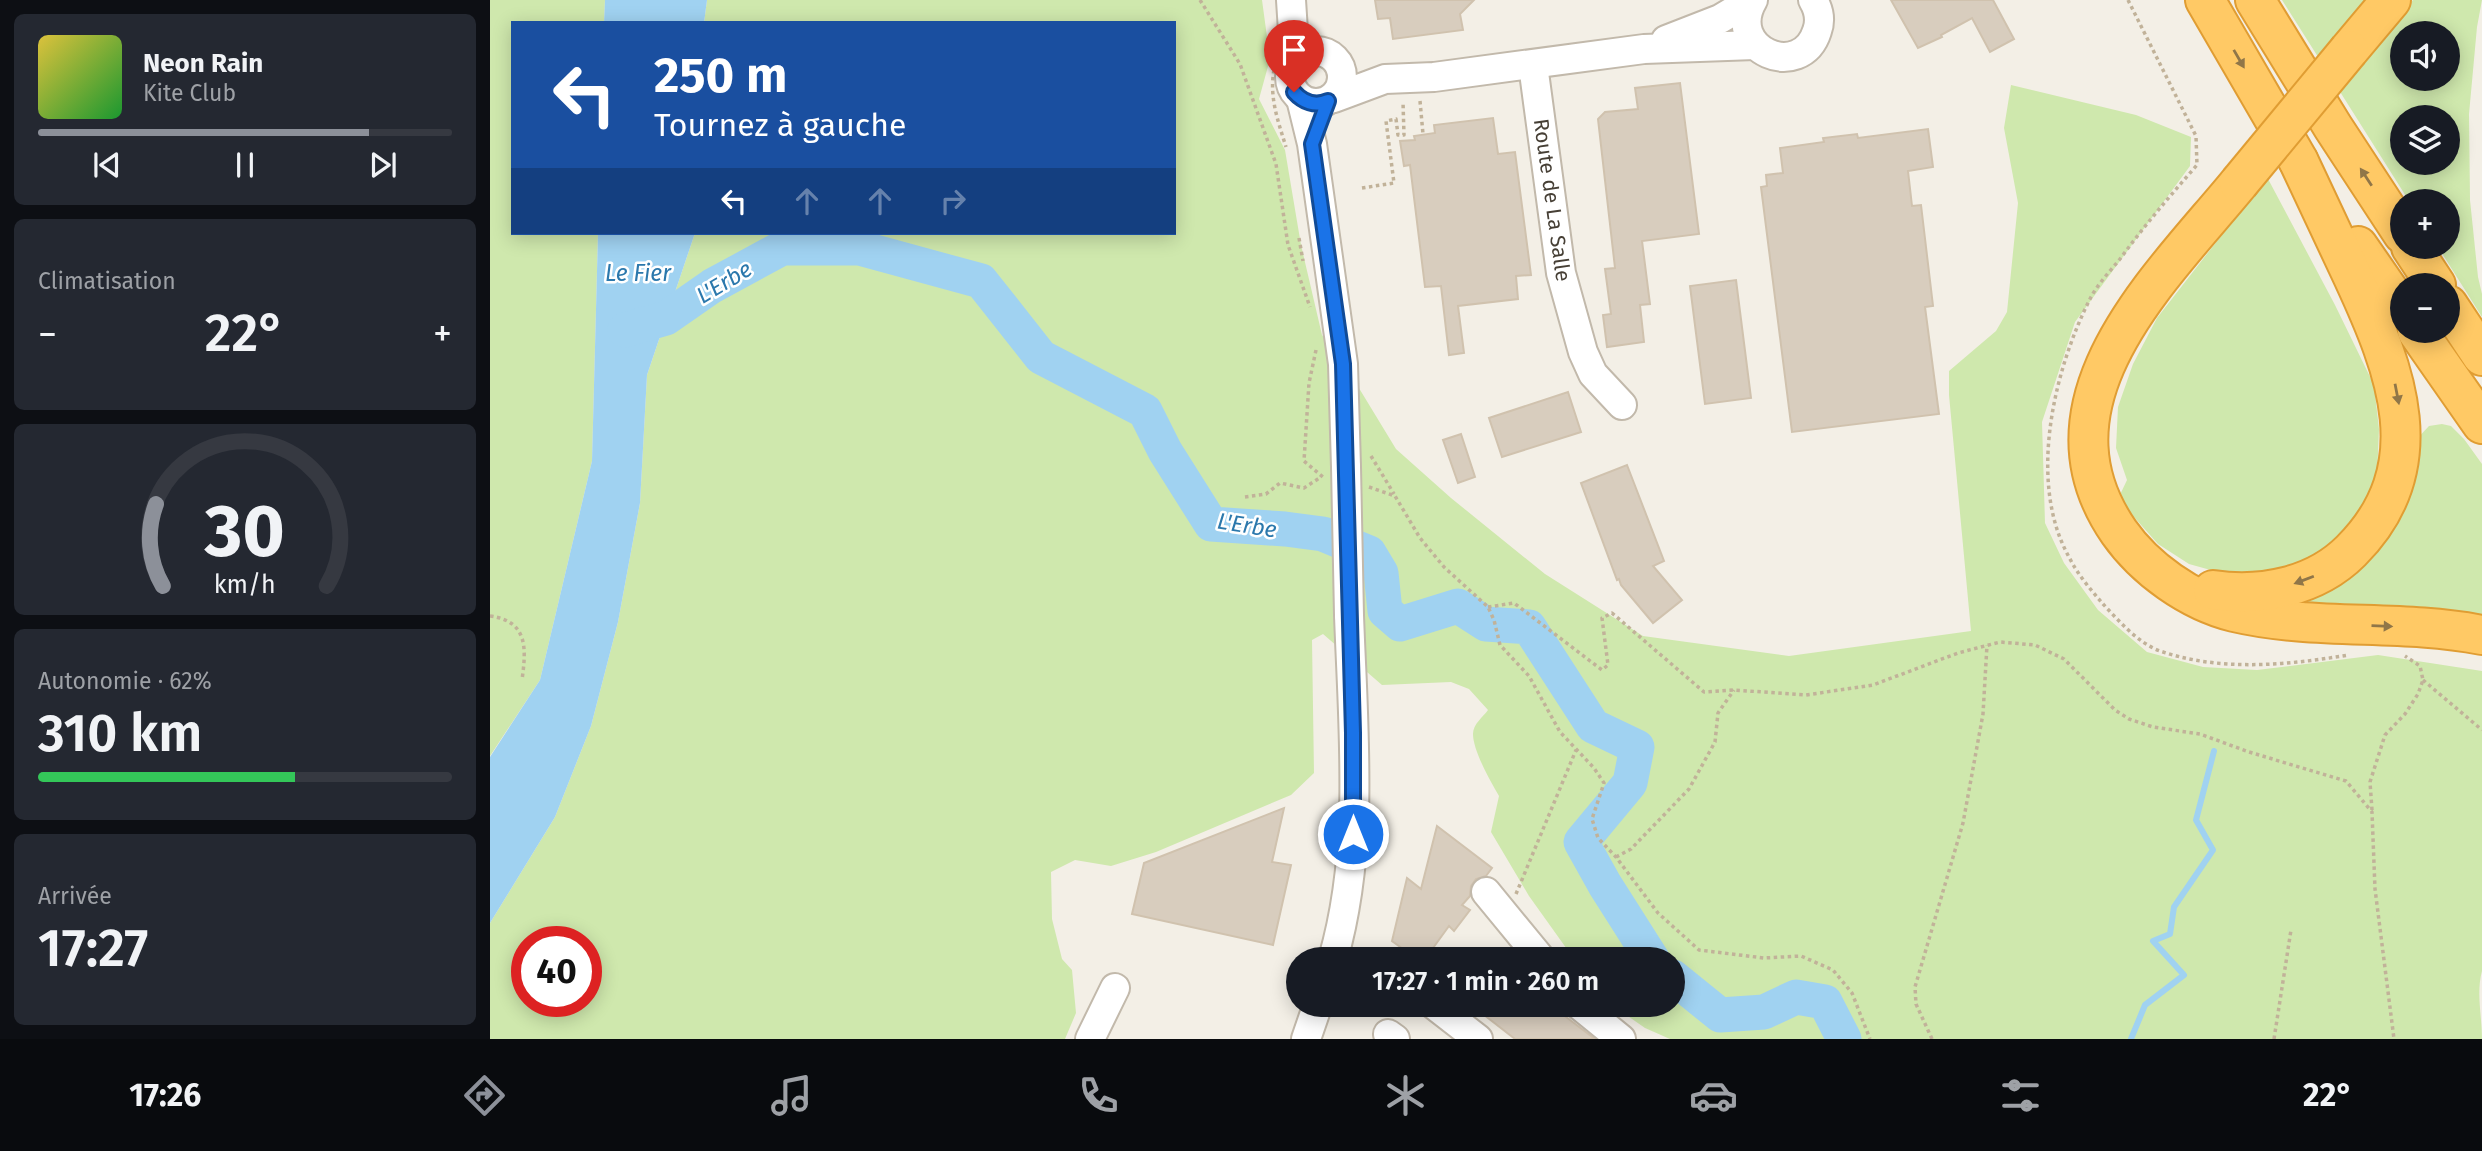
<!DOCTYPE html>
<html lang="fr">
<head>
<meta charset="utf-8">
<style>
  body { margin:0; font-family:"Fira Sans",sans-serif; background:#242831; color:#f1f3f6; height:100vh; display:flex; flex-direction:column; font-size:26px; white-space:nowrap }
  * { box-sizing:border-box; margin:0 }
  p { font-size:23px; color:#9ea1a6 }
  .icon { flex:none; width:38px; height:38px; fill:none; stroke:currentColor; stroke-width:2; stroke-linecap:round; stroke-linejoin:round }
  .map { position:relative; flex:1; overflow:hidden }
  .side { display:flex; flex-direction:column; gap:14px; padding:14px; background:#0d0f14; width:490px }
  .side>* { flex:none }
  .guide { position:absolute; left:21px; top:21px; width:665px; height:214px; border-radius:0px; box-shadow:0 4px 18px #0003; background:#1a4fa0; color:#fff; overflow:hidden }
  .controls { position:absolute; left:1900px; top:21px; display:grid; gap:14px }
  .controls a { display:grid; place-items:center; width:70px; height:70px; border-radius:50%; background:#171b24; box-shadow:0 4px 18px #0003; font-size:35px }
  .speed { position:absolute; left:21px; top:926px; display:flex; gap:14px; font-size:35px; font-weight:700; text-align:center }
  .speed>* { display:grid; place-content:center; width:91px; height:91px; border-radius:50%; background:#171b24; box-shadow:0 4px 18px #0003; line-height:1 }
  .speed .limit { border:10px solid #d22; background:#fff; color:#111 }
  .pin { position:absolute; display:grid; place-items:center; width:60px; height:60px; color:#fff; margin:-72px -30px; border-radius:50% 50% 50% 0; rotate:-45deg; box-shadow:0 0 7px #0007 }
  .pin .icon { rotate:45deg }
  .me { position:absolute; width:77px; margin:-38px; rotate:0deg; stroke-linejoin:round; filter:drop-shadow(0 0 5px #0008) }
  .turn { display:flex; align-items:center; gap:24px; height:147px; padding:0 28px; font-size:32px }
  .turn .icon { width:91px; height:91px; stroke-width:2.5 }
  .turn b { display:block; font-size:49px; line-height:60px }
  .lanes { display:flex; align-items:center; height:66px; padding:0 28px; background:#0003; justify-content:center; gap:35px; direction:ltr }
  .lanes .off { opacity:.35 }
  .big { font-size:52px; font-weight:600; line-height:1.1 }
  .side .widget { flex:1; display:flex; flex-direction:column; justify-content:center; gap:10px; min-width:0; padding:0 24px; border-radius:10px; background:#242831 }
  .side .dial { align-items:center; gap:0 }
  .dial svg { height:182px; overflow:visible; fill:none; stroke:#363941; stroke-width:7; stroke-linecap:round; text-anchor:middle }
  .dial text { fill:#f1f3f6; stroke:none }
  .song { display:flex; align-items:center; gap:21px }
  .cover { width:84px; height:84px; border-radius:10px; background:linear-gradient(135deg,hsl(50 70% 55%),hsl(130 70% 35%)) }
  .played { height:7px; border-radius:4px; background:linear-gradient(90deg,#8c9099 80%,#363941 80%) }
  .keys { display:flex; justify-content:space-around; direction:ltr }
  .heat { display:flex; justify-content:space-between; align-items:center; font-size:38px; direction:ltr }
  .charge { height:10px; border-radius:5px; background:linear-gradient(90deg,#34c759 62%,#363941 0) }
  .trip { position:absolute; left:796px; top:947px; width:399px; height:70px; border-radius:35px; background:#171b24; box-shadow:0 4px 18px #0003; font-weight:600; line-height:70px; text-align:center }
  .tabs { display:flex; height:112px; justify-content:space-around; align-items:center; background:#090b0e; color:#9ea1a6 }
  .tabs .icon { width:49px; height:49px }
  .tabs .current { color:#8c9099 }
  .tabs b { font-size:32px; color:#f1f3f6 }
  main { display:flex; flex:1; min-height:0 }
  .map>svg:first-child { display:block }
  .green { fill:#cfe8ad; fill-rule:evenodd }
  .water { fill:#a0d2f1 }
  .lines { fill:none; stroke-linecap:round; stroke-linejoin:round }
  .stream { stroke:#a0d2f1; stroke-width:6 }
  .river { stroke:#a0d2f1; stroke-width:35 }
  .building { fill:#d8cdbe; stroke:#d0c2ae; stroke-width:2 }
  .minor-casing { stroke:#c2b9ab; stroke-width:32 }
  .highway-casing { stroke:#e09d33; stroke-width:42 }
  .path { stroke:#c1b299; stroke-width:3.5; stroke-dasharray:3.5 3.5; stroke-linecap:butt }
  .minor { stroke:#fff; stroke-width:28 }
  .highway { stroke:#ffc965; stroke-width:38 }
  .minor-bridge-casing { stroke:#c2b9ab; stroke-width:32; stroke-linecap:butt }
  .highway-bridge-casing { stroke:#e09d33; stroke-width:42; stroke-linecap:butt }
  .minor-bridge { stroke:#fff; stroke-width:28 }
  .highway-bridge { stroke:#ffc965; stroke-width:38 }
  .oneway { fill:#907648 }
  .route-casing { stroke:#114b97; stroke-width:18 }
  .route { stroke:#1a73e8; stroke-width:12 }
  .labels { text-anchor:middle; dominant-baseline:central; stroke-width:5; stroke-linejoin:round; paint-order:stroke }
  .street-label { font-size:21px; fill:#463f35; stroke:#fff }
  .water-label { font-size:23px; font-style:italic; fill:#2b78ac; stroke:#fff }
</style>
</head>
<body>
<main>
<section class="side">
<div class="widget">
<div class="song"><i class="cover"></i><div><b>Neon Rain</b><p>Kite Club</p></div></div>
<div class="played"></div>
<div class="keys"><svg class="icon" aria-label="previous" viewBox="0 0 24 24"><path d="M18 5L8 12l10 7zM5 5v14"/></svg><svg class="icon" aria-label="pause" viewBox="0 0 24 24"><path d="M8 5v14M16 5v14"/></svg><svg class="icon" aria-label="next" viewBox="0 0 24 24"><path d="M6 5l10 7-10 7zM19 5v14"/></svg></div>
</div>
<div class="widget"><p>Climatisation</p>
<div class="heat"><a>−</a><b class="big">22°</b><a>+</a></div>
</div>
<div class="widget dial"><svg viewBox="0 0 100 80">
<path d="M14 69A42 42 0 1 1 86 69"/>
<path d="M14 69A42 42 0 0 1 11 33" stroke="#8c9099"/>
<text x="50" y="56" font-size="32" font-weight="700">30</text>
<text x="50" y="72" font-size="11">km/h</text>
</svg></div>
<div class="widget"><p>Autonomie · 62%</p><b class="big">310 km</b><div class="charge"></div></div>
<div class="widget"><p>Arrivée</p><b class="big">17:27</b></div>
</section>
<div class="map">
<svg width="1992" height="1039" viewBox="0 0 1992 1039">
  <rect width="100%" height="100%" fill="#f3efe6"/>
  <!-- green -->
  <g class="green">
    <path d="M0,0H115L114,23H23V233H108L102,461L50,680L0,756Z"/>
    <path d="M217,0H772L780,59L769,99L795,150L811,245L832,335L861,375L906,449L961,498L1055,574L1153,636L1299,656L1481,631L1459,395V371L1506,331L1517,312L1528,203L1514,128L1521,85L1646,115L1701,137L1700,166L1585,322L1552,422L1555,523L1574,563L1608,610L1657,652L1713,667L1767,670L1888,655L1992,671V971C1986,993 1992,1016 1992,1039H1180L1155,1028L1122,1005L1183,1004V959H1084L1039,896L1001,832L1009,796C1001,782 983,751 983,734C983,724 993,717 998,710L979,689L961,682L892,685L833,634L822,640L824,773L801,795L666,852L621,866L585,860L561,872L562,919L572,959L582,970L586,1013L575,1039H0V923L65,817L101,726L128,622L150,503L157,375L205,233H684V23H214ZM37,942H96V1001H37Z"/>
    <path d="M1792,0H1879L1867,65L1923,0H1992L1987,27L1979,114L1980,200L1988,277L1992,294V317L1948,247H1958V201H1919ZM1913,33H1958V79H1913ZM1913,117H1958V163H1913Z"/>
    <path d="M1777,177L1845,305L1884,385L1889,429L1887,477L1865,522L1826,559L1796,570L1735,574L1699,564L1668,544L1628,499L1637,480L1626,448L1628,407L1643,364L1667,318Z"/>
    <path d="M1952,424L1961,426L1974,439L1992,464V625L1766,601L1806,594L1922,444L1939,426Z"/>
  </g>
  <!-- water -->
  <g class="water">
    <path d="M115,0H217L214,23H114Z"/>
    <path d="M108,233H205L157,375L150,503L128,622L101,726L65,817L0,923V757L50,680L102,461Z"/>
  </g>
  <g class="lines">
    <!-- stream -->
    <path class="stream" d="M1641,1039L1655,1005L1694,975L1663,941L1680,934L1684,907L1723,850L1706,820L1724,751"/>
    <!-- river -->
    <g class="river">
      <path d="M135,330L176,318L222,286L292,248H370L491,281L551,357L655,411L675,451L721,524L795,529L833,534L879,553L891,573L895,611L910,624L968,606L996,624L1039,627L1103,726L1147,747L1140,783L1091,842L1115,885L1162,959"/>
      <path d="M1183,977L1230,1015L1274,1012L1306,997L1335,1002L1354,1039"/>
    </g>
  </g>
  <!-- building -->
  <g class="building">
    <path d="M885,0H984L970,14L973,30L903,39L900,18L888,19Z"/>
    <path d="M1401,0H1503L1524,39L1500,52L1482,18L1451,35L1452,37L1428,48Z"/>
    <path d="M1190,83L1209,234L1152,241L1160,304L1150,305L1154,342L1117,347L1113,315L1121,314L1115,269L1125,268L1108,119L1115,112L1148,109L1145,88Z"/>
    <path d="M1003,118L1008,154L1025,152L1041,275L1026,276L1028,299L968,306L974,353L959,355L951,286L935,287L920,165L914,166L910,141L925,140L924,136L945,133L944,125Z"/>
    <path d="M1438,129L1443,167L1418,171L1422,206L1431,205L1443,306L1435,307L1449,414L1302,432L1271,187L1277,186L1276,175L1293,173L1290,148L1334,142L1333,138L1367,134L1368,138Z"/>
    <path d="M1246,280L1261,398L1215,404L1200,286Z"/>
    <path d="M1078,392L1091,432L1012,457L999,418Z"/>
    <path d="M971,434L985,477L968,483L953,440Z"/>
    <path d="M1137,465L1174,561L1163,566L1192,600L1163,623L1131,585L1129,579L1127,580L1091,483Z"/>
    <path d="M794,808L782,862L801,865L783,945L642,914L654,863Z"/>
    <path d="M947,826L1002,868L996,876L986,879L981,886L980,896L972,905L980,910L964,931L959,926L935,959H927L902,941L917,878L931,889Z"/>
    <path d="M980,1004H1059L1105,1039H1025Z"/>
  </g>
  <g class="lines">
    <defs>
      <g id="minor">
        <path d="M801,0L805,62"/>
        <path d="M1263,0C1234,50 1311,82 1327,31C1331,20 1329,10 1323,0"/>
        <path d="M1176,40L1230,19L1262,0"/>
        <circle cx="826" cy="77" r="26"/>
        <path d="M1043,65L1071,273L1093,352L1103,374L1132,405"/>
        <path d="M844,98L895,79L944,77L1154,49L1265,45"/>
        <path d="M811,99L822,144L853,364L856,467"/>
        <path d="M996,892L1051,959"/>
        <path d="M843,959C875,848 863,729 859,615"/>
        <path d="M943,1004L988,1039"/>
        <path d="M1088,1004L1131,1039"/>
        <path d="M898,1034L905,1039"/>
        <path d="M600,1039L625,988"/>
        <path d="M816,1039L828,1004"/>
      </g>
      <g id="highway">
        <path d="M1715,0L1808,160"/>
        <path d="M1765,0L1843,127L1913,234"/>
        <path d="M1859,50L1901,0"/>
        <path d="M1749,183C1671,278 1538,401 1629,532C1655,569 1700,601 1744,612C1825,631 1910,619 1992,635"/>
        <path d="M1868,246L1913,311"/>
        <path d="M1921,247L1946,285"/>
        <path d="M1958,305L1992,356"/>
        <path d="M1927,331L1992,424"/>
        <path d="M1723,590C1771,597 1825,587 1861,551C1945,467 1906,370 1863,277C1845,239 1827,201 1809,162"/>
      </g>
    </defs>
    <!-- minor casing -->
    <use href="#minor" class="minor-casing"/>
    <!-- highway casing -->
    <use href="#highway" class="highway-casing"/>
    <!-- path -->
    <g class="path">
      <path d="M710,0L750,64L786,164L798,245L820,307"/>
      <path d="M1638,0L1706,136L1707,165C1680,196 1654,226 1630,259C1620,271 1608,284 1601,297C1564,369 1537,482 1579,557C1588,575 1601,590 1613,604C1629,621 1648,643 1670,651C1731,672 1797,665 1859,655"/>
      <path d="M784,70C779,97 788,121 796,147"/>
      <path d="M930,101L933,134"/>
      <path d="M872,188L904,183L896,121L906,119L908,135H914L913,102"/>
      <path d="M809,238L813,261"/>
      <path d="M826,350L819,383L814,461L834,478"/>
      <path d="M881,456L904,494"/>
      <path d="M879,487L905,496L930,538L954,567L998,607L1004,620L1010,645L1039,676L1070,732L1104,768L1114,783L1102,819L1108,838L1126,857L1168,913L1209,950L1274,958L1311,956L1343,970L1362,993L1380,1039"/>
      <path d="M755,497L776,494L790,483L814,488L831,477"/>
      <path d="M998,607L1024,603L1112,670L1118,665L1112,618L1122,613L1214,692L1244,690L1316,695L1383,685L1468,653L1510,642L1545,645L1574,659L1625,710L1639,719L1663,727L1710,734L1759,752L1856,781L1882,812L1885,889L1904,1039"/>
      <path d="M0,616C39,621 36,650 32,680"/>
      <path d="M1933,680L1992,730"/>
      <path d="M1882,810L1880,782L1895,735L1915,714L1928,694L1933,680L1930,666L1915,656"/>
      <path d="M1126,857L1141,849L1199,789L1225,742L1228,713L1244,690"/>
      <path d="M1026,894L1086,750"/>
      <path d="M1442,1039L1426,1004L1425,987L1473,823L1493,714L1497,645"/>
      <path d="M1784,1039L1801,930"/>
    </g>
    <!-- minor -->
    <use href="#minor" class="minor"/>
    <!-- highway -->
    <use href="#highway" class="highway"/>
    <defs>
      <path id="minor-bridge" d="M856,467L859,615"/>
      <path id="highway-bridge" d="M1749,183L1859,50"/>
    </defs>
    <!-- minor-bridge casing -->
    <use href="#minor-bridge" class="minor-bridge-casing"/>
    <!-- highway-bridge casing -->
    <use href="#highway-bridge" class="highway-bridge-casing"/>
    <!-- minor-bridge -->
    <use href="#minor-bridge" class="minor-bridge"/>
    <!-- highway-bridge -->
    <use href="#highway-bridge" class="highway-bridge"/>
  </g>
  <!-- one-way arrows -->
  <defs><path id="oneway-solid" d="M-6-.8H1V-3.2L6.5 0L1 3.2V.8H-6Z" transform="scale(1.75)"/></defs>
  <g class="oneway">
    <use href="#oneway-solid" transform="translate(1749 59) rotate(60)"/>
    <use href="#oneway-solid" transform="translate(1876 177) rotate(-123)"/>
    <use href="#oneway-solid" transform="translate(1907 394) rotate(79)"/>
    <use href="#oneway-solid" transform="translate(1814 580) rotate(159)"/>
    <use href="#oneway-solid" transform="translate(1892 626) rotate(2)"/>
  </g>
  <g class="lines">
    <defs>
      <path id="route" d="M804,92C813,102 825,107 838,101L822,144L853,364L863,733V834"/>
    </defs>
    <!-- route casing -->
    <use href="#route" class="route-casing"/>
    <!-- route -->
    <use href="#route" class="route"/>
  </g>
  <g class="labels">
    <!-- street labels -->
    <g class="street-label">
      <text transform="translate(1062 200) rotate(82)">Route de La Salle</text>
    </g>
    <!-- water labels -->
    <g class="water-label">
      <text x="148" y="273">Le Fier</text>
      <text transform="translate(234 282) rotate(-31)">L'Erbe</text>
      <text transform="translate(757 525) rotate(9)">L'Erbe</text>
    </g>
  </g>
</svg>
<div class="controls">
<a><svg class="icon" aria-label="sound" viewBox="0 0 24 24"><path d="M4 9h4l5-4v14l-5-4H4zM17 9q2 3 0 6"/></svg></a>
<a><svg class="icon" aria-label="layers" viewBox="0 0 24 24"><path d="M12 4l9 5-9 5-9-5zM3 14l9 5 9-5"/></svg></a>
<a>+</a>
<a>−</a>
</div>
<div class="speed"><div class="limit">40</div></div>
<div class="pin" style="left:804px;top:92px;background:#d93025"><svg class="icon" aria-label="arrive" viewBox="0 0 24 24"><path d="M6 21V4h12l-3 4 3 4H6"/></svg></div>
<svg class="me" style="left:863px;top:834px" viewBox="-20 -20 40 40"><circle r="17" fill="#1a73e8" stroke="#fff" stroke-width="3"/><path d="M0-11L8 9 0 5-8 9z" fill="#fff"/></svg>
<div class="trip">17:27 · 1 min · 260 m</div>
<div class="guide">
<div class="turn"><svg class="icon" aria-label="left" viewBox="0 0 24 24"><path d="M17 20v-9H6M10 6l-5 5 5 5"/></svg><div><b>250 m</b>Tournez à gauche</div></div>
<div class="lanes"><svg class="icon" aria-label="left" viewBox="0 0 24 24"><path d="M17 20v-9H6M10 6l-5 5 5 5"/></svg><svg class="icon off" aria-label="ahead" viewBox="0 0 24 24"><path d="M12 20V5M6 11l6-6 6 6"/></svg><svg class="icon off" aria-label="ahead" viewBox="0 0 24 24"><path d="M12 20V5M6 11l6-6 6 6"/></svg><svg class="icon off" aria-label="right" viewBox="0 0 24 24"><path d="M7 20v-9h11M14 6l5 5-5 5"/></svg></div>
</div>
</div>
</main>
<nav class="tabs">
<b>17:26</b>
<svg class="icon current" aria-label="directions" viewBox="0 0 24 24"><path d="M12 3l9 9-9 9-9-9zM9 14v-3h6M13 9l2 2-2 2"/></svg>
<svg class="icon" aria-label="music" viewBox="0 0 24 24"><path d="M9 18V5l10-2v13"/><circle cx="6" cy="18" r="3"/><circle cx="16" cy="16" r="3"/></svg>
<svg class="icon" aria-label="phone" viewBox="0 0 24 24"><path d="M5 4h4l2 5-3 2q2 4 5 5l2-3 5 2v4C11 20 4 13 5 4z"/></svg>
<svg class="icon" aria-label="climate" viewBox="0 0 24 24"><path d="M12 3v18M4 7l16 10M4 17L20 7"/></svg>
<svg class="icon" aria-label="car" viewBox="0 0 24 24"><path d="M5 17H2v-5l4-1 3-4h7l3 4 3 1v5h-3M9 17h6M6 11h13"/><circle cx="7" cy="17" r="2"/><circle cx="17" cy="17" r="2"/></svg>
<svg class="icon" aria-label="filters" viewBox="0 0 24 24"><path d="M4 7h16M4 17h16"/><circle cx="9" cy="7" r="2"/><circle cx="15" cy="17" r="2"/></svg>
<b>22°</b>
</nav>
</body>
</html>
